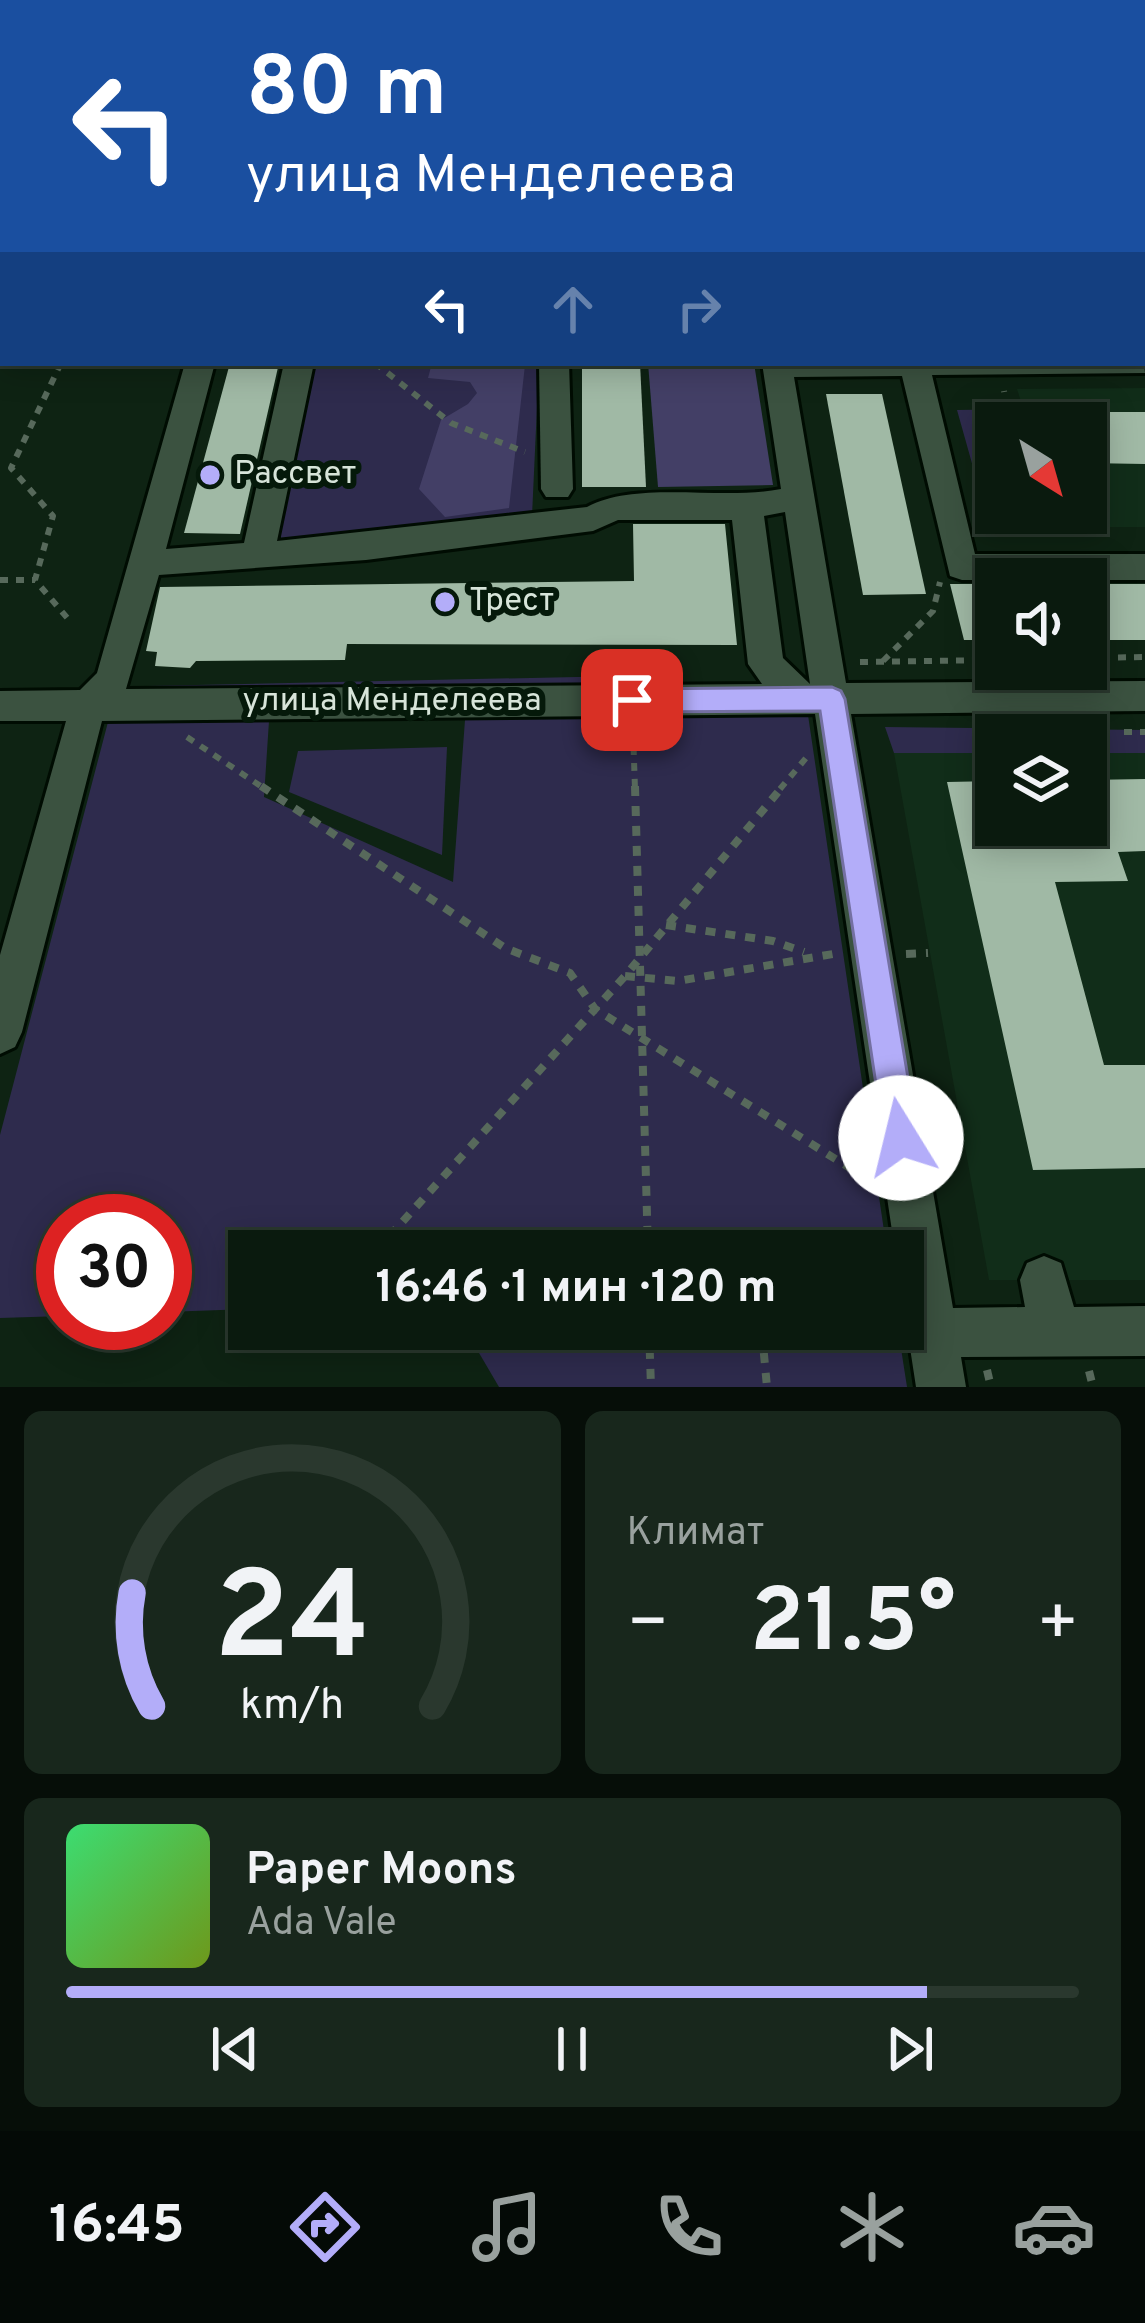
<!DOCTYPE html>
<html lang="ru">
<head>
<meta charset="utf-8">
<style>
  body { margin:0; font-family:Overpass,sans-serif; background:#18271c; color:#f1f3f6; height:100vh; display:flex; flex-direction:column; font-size:45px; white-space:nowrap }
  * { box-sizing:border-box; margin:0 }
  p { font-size:39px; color:#99a19e }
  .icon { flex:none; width:66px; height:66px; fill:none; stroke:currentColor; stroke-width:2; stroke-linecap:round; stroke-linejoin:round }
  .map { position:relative; height:1387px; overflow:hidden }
  .panel { display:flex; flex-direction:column; gap:24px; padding:24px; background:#060e08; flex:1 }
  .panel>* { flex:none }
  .hud { position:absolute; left:0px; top:0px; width:1146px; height:366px; box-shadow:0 6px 30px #0003,0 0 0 3px #2a382e; background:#1a4fa0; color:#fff; overflow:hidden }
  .needle { width:78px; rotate:143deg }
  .fabs { position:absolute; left:975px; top:402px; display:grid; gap:24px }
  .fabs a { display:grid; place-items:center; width:132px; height:132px; border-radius:0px; background:#0a1a0e; box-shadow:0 6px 30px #0003,0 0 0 3px #2a382e; font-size:60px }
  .speed { position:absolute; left:36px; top:1194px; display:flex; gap:24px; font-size:60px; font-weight:700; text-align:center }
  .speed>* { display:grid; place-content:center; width:156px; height:156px; border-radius:50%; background:#0a1a0e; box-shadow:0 6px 30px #0003,0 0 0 3px #2a382e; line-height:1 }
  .speed .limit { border:18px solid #d22; background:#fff; color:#111 }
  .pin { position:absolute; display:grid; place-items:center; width:102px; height:102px; color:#fff; margin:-51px; border-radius:24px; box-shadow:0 6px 18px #0006 }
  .me { position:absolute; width:132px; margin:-66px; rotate:351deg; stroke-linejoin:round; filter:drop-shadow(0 0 9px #0008) }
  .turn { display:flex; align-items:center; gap:42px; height:252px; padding:0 48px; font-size:54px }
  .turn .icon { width:156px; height:156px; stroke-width:2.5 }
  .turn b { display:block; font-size:84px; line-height:102px }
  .lanes { display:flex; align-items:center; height:114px; padding:0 48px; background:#0003; justify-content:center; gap:60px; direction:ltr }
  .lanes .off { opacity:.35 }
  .big { font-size:90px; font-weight:700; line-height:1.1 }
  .panel .tile { flex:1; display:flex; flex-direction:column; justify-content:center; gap:18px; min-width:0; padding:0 42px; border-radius:18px; background:#18271c }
  .panel .dial { align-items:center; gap:0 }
  .dial svg { height:312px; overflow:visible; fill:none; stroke:#2a382e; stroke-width:7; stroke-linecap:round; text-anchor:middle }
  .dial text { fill:#f1f3f6; stroke:none }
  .song { display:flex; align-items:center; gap:36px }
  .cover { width:144px; height:144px; border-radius:18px; background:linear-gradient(135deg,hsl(140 70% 55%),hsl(80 70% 35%)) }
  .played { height:12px; border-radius:6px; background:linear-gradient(90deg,#b3adf9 85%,#2a382e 85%) }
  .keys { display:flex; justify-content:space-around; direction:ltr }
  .heat { display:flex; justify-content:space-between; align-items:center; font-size:66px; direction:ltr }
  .panel .tiles { flex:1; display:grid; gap:24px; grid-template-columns:1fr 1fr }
  .tile:last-child { grid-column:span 2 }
  .trip { position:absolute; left:228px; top:1230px; width:696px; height:120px; border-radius:0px; background:#0a1a0e; box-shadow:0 6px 30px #0003,0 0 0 3px #2a382e; font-weight:700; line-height:120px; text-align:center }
  .tab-bar { display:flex; height:192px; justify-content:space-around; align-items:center; background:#040a06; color:#99a19e }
  .tab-bar .icon { width:84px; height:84px }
  .tab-bar .on { color:#b3adf9 }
  .tab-bar b { font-size:54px; color:#f1f3f6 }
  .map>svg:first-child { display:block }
  .built { fill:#112d19 }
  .green { fill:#2e2b4d }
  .forest { fill:#433f66 }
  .building { fill:#a0b9a5 }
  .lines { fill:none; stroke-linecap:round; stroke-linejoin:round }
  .minor-casing { stroke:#000c02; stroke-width:6 }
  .major-casing { stroke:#000c02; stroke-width:6 }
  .path-far1 { stroke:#57695b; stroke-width:6; stroke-dasharray:8 8; stroke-linecap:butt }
  .path { stroke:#57695b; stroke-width:8; stroke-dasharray:10 10; stroke-linecap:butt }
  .minor { fill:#3b5240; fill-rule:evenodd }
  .major { fill:#478b5a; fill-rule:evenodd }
  .route { fill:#b3adf9; stroke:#7470a2; stroke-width:3 }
  .poi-dot { fill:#b3adf9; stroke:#05190a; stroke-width:4.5 }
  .labels { text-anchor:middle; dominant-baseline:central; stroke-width:12; stroke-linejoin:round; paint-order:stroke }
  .poi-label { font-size:33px; fill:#d7e4d9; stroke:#05190a; text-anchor:start }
  .street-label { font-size:33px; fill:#d7e4d9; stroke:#05190a }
</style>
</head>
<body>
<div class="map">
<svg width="1145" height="1387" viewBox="0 0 1145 1387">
  <rect width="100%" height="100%" fill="#0e2313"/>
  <!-- built -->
  <g class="built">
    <path d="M1145,388V527H1061L1057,513H1086V423H1028L1017,389Z"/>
    <path d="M894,753H996V825H1086V753H1145V1280H989Z"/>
  </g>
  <!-- green -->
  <g class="green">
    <path d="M313,363H539L532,516L272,548Z"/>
    <path d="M1024,409L1028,423H996V513H1058L1063,531H991L957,410Z"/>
    <path d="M623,676L624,688L145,695L147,686Z"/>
    <path d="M808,715L887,1251H249V1309L165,1312V1221H63V1316L0,1318V1135L108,722L269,721L264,797L453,882L465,720Z"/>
    <path d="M885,727L1145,730V753H1086V735H996V753H894Z"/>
    <path d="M447,747L442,855L289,792L298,751Z"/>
    <path d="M465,1329H898L907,1387H499Z"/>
  </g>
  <!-- forest -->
  <g class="forest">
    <path d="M432,363L525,365L509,508L445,517L419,489L441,420L468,404L477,393L470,382L428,378Z"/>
    <path d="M648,363H754L773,485L658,487Z"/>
  </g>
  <!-- building -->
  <g class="building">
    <path d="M230,363H279L240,534L184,533Z"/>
    <path d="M582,363H640L646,487H582Z"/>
    <path d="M826,394H882L926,594L863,595Z"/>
    <path d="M1086,412H1145V464L1086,463Z"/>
    <path d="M633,524H725L737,645L347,644L345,660L196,661L190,668L155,666L157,652L146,651L160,587L634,581Z"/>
    <path d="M950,584H996V640H964Z"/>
    <rect x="1086" y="584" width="59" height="56"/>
    <path d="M1145,779V851L1118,852L1128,881L1055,882L1104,1065H1145V1168L1033,1170L947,782L996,781V825H1086V780Z"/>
  </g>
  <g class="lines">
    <defs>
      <g id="minor">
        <path d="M100,0H122L99,3Z"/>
        <path d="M361,0H383L360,3Z"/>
        <path d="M615,0H727L729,2L613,3Z"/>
        <path d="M1030,0H1052L1053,3H1031Z"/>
        <rect x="1143" y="23" width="2" height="14"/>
        <rect x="1143" y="133" width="2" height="14"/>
        <path d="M1143,353L1145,373L932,375L975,554H1145V580H962L950,576L902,376L794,377L846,683L1145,681V711L851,714L953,1308L1025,1307L1020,1280L1027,1263L1044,1256L1061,1263L1074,1307L1145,1306V1356L961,1357L966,1387H916L903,1302V1251H895L815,714L102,721L22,1032L15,1047L0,1054V955L66,721H0V691L80,690L97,673L185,363H215L166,549L244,543L284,363H314L277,541L587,507C637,480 722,501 781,489L762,363H1143ZM785,512L810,684L783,658L764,516ZM618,520H732L748,664L762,684L126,689L159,575L366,560L593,531Z"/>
        <path d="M539,363H569L573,489L568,497H546L541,489Z"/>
      </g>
      <g id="major">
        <path d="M37,0H59L36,3Z"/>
        <path d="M3,85V104L0,105V86Z"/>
      </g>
    </defs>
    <!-- minor casing -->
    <use href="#minor" class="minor-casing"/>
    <!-- major casing -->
    <use href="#major" class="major-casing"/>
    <!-- path-far1 -->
    <g class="path-far1">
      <path d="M61,363L11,468L53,516L35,580L69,620"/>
      <path d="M375,363L451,423L525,452"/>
      <path d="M1002,423L1007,409L1004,391"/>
      <path d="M976,494L996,442"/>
      <path d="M0,580H35"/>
      <path d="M1086,658L1145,657"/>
      <path d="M883,661L933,611L940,582"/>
      <path d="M860,662L996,660"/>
      <path d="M633,731L635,789"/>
      <path d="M1124,732H1145"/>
      <path d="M187,737L265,789"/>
      <path d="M780,789L806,758"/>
    </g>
    <!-- path -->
    <g class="path">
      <path d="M261,786L505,948L570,973L595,1009L866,1178"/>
      <path d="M635,786L648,1251"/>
      <path d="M666,925L773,941L804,952"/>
      <path d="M906,954L928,953"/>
      <path d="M625,976L678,981L833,954"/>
      <path d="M376,1251L625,976L783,786"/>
      <path d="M649,1329L651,1387"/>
      <path d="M662,1329L892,1333"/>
      <path d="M762,1333L767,1387"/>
      <path d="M987,1370L991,1387"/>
      <path d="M1089,1371L1093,1387"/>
    </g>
    <!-- minor -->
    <use href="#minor" class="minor"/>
    <!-- major -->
    <use href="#major" class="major"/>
  </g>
  <!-- route -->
  <path class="route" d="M832,687L841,691L845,699L918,1138L913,1150L901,1155L889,1150L884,1138L820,711L632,712L623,708L619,700L623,692L632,689Z"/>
  <!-- markers -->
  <g class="poi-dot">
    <circle cx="210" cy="475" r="12"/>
    <circle cx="445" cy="602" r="12"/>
  </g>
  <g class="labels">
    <!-- poi labels -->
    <g class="poi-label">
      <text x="234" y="475">Рассвет</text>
      <text x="469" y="602">Трест</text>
    </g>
    <!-- street labels -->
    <g class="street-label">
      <text x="392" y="702">улица Менделеева</text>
    </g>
  </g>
</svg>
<div class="fabs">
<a><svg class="needle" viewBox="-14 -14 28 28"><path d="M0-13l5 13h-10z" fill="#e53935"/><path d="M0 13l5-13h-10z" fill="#99a19e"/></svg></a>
<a><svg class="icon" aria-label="sound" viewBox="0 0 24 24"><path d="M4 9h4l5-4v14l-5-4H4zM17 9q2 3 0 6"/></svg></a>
<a><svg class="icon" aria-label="layers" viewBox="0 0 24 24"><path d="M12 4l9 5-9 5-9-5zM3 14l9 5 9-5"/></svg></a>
</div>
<div class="speed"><div class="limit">30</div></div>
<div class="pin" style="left:632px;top:700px;background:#d93025"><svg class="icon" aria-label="arrive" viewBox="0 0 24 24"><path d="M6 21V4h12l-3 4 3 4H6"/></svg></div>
<svg class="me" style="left:901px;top:1138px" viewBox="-20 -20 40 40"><circle r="19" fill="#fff"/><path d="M0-13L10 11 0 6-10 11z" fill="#b3adf9"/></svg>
<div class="trip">16:46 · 1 мин · 120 m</div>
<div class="hud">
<div class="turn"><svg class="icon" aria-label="left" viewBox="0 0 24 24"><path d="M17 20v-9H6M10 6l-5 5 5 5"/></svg><div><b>80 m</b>улица Менделеева</div></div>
<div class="lanes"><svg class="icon" aria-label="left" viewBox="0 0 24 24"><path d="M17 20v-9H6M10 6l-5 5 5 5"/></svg><svg class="icon off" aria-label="ahead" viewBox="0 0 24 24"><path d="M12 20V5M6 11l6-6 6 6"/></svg><svg class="icon off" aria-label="right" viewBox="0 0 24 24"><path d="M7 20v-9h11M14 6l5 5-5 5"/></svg></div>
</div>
</div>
<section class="panel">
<div class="tiles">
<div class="tile dial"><svg viewBox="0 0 100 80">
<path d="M14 69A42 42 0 1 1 86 69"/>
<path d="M14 69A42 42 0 0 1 9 40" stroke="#b3adf9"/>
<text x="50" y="56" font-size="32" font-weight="700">24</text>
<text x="50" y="72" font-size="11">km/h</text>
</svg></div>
<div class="tile"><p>Климат</p>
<div class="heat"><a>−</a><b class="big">21.5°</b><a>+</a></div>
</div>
<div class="tile">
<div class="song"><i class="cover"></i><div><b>Paper Moons</b><p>Ada Vale</p></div></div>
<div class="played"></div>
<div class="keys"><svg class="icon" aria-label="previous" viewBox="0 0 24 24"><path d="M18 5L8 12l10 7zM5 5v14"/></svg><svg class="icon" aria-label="pause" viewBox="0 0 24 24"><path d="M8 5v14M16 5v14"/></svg><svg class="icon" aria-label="next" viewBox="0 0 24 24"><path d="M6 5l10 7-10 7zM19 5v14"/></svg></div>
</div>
</div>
</section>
<nav class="tab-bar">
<b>16:45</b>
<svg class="icon on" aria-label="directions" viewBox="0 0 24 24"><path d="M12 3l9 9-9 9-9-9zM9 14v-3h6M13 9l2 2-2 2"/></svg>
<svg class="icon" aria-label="music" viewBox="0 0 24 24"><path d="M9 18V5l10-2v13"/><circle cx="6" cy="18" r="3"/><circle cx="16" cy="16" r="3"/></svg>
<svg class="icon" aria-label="phone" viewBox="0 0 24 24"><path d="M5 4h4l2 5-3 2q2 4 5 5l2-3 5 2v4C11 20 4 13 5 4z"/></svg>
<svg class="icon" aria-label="climate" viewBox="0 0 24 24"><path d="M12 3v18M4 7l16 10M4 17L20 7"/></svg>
<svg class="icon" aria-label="car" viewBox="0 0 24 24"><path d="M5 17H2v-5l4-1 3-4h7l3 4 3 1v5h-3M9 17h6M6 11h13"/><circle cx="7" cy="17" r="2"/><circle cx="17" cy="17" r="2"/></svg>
</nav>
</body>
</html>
